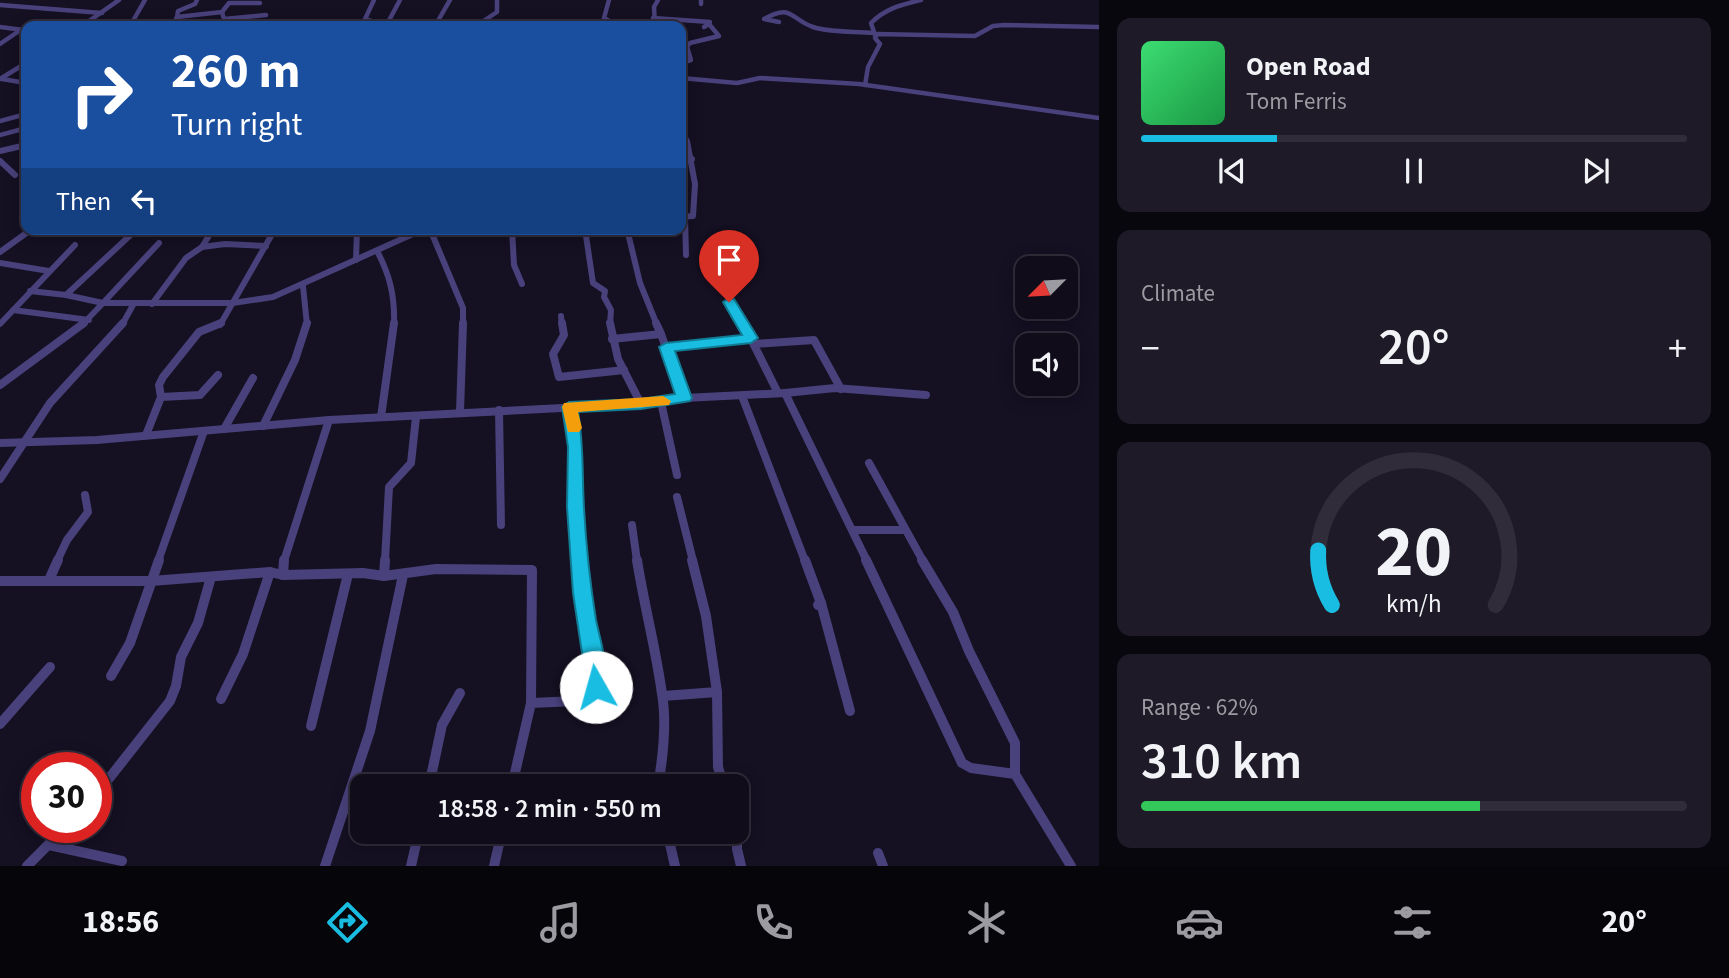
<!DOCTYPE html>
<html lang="en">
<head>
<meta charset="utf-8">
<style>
  body { margin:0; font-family:"Source Sans 3",sans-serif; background:#1e1a27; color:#f1f3f6; height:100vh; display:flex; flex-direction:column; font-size:26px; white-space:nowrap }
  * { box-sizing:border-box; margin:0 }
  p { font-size:23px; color:#9c9ba2 }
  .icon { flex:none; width:38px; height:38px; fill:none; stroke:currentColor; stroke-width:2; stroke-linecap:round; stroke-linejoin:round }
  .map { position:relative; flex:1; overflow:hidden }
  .panel { display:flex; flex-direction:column; gap:18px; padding:18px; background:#09070e; width:630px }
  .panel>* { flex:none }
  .hud { position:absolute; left:21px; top:21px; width:665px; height:214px; border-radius:14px; box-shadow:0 4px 18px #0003,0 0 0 2px #302c39; background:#1a4fa0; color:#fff; overflow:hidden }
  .needle { width:46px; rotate:246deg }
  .controls { position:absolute; left:1015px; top:256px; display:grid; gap:14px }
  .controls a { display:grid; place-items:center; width:63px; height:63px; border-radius:14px; background:#100c1a; box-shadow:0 4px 18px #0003,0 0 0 2px #302c39; font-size:35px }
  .speed { position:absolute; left:21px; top:752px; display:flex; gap:14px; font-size:35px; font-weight:700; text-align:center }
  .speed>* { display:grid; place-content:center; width:91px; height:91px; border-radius:50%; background:#100c1a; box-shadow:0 4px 18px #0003,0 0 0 2px #302c39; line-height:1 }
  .speed .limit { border:10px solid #d22; background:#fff; color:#111 }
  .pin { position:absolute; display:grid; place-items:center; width:60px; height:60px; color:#fff; margin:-72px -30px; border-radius:50% 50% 50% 0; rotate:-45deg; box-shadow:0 0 7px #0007 }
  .pin .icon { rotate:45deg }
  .me { position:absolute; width:77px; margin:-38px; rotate:353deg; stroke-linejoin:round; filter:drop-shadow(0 0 5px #0008) }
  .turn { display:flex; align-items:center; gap:24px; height:147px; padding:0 35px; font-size:32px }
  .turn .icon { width:91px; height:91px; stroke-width:2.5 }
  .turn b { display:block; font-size:49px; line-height:60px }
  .then { display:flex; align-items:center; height:66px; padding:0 35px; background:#0003; gap:14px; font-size:26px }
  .big { font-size:52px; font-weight:600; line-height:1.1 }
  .panel .tile { flex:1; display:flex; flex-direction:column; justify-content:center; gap:10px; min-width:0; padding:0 24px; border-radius:14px; background:#1e1a27 }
  .panel .dial { align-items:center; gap:0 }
  .dial svg { height:182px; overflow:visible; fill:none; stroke:#302c39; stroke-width:7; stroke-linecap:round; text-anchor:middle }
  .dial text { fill:#f1f3f6; stroke:none }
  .song { display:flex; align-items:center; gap:21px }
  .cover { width:84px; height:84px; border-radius:10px; background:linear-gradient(135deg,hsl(140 70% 55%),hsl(140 70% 35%)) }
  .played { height:7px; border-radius:4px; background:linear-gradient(90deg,#1abde2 25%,#302c39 25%) }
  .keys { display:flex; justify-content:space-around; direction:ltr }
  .heat { display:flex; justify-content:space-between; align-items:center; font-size:38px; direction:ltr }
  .charge { height:10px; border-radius:5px; background:linear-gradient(90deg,#34c759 62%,#302c39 0) }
  .trip { position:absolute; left:350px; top:774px; width:399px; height:70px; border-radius:14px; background:#100c1a; box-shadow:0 4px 18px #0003,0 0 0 2px #302c39; font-weight:600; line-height:70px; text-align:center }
  .menu { display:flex; height:112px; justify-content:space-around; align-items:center; background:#06050a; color:#9c9ba2 }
  .menu .icon { width:49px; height:49px }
  .menu .active { color:#1abde2 }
  .menu b { font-size:32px; color:#f1f3f6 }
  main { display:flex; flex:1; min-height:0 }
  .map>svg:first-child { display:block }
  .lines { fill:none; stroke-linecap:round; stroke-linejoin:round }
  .minor-far3 { stroke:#48417b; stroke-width:4.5 }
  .minor-far2 { stroke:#48417b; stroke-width:6 }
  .minor-far1 { stroke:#48417b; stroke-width:8 }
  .minor { stroke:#48417b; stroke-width:10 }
  .route { fill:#1abde2; stroke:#117b93; stroke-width:2 }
  .slow { fill:#f59e0b }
</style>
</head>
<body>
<main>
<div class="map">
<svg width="1099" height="866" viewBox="0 0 1099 866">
  <rect width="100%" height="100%" fill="#151022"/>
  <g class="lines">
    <!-- minor-far3 -->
    <g class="minor-far3">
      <path d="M374,0L365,19L386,26"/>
      <path d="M609,0L604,18L618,26"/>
      <path d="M701,0V4"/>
      <path d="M0,5L102,13"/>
      <path d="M222,12L224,19L266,15"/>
      <path d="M177,17L178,11L195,4L197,0"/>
      <path d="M653,18L710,22"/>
      <path d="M779,22L764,19C792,3 790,19 813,27C830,33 856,31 874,33"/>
      <path d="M82,26L119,0"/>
      <path d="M130,26L145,0"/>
      <path d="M173,26L177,17L222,12L229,3H260"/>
      <path d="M386,26L400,0"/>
      <path d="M435,26L450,0"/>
      <path d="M476,26L497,12V0"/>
      <path d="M546,26H550"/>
      <path d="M655,26L654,7L658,0"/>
      <path d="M0,27L23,30"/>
      <path d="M875,35L871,23C886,8 901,5 921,0"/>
      <path d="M0,44L22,29"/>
      <path d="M681,63L691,60L687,47L690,43L719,36L709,24L704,27"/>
      <path d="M681,78L737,83L760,78L859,84L1099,118"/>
      <path d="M0,79L26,63"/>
      <path d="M2,79L26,83"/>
      <path d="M865,85L868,67L880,44L875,38L877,34L975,36L993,26L1004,25L1099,27"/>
      <path d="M681,116L687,142"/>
      <path d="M0,121L26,114"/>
      <path d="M0,135L26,128"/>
    </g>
    <!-- minor-far2 -->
    <g class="minor-far2">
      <path d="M0,151L26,145"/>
      <path d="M681,159H692"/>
      <path d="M0,161L15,175"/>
      <path d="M681,217L693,216L695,184L687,141"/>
      <path d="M685,217L686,255"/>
      <path d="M137,229L66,295L103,303L159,243"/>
      <path d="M430,229L463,308V325"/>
      <path d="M512,229L514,265L522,284"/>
      <path d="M585,229L593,283L605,291L604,297L611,310L610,325"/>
      <path d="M627,229L640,283L657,325"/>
      <path d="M202,247L225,244L266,246"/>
      <path d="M377,251C390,275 395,297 394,325"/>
      <path d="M0,252L32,229"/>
      <path d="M356,260L357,229"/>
      <path d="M0,263L49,271"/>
      <path d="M716,276L744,325"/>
      <path d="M303,286L307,325"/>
      <path d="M30,291L66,295"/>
      <path d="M152,304L186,258L202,247L213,229"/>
      <path d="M13,310L89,320"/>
      <path d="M561,316L562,325"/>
      <path d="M0,324L75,245"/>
      <path d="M82,325L103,303H233L273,297L424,229"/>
      <path d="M122,325L133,305"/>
      <path d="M220,325L275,229"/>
    </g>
    <!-- minor-far1 -->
    <g class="minor-far1">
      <path d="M562,323L564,335L553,354L559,377L624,370"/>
      <path d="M610,323L618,359L641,404"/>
      <path d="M656,323L661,334"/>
      <path d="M743,323L778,393"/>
      <path d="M612,339L661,334L684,398"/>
      <path d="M754,344L814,340L841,389"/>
      <path d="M666,347L751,338"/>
      <path d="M0,385L84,323"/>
      <path d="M785,393L835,388L926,395"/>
      <path d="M742,396L805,561"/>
      <path d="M161,397L200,395L218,375"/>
      <path d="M661,402L677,475"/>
      <path d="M569,407C578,458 575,510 579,561"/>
      <path d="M499,410L501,525"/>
      <path d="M460,412L463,323"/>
      <path d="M381,417L394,323"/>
      <path d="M263,426L295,360L307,323"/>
      <path d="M224,429L253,378"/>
      <path d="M146,435L161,397L159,385L163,377L199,332L221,323"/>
      <path d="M0,443L97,440L329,420L641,404L684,398L785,393L867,561"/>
      <path d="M869,463L923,561"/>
      <path d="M0,479L50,403L123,323"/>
      <path d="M677,497L693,561"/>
      <path d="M632,525L637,561"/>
      <path d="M853,530H904"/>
      <path d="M57,561L67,540L88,512L85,495"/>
      <path d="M158,561L204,431"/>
      <path d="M284,561L329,420"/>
      <path d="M385,561L389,487L411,463L416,417"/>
    </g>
    <!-- minor -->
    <g class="minor">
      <path d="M637,560C644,605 656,649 662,694C667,723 663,757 658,786"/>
      <path d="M805,560L821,603L818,605"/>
      <path d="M866,560L962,763L971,768L1015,774L1071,866"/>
      <path d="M922,560L953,612L969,651L1015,743V774"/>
      <path d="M283,575L284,560"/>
      <path d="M384,576L385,560"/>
      <path d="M49,580L58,560"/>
      <path d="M0,581H151L270,572L283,575L363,573L384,576L436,569L532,570L531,703"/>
      <path d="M821,603L850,711"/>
      <path d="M111,676L130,643L159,560"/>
      <path d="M717,692L718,767L720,774L733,786"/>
      <path d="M663,696L717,692L706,616L692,560"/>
      <path d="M221,699L243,654L270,572"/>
      <path d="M0,724L50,667"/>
      <path d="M311,726L348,574"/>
      <path d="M513,784L537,786"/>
      <path d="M429,786L442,725L460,693"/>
      <path d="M512,786L531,703L577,701L596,687L579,560"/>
      <path d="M737,790V849L741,866"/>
      <path d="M96,795L170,701L176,686L181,657L198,623L211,577"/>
      <path d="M667,831L675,866"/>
      <path d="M49,845L122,861"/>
      <path d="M878,853L883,866"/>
      <path d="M27,866L65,828"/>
      <path d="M325,866L370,731L403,575"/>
      <path d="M411,866L419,831"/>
      <path d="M494,866L502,831"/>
    </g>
  </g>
  <!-- route -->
  <path class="route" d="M729,298L734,299L758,338L751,343L675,351L692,398L690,401L641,409L578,412C584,446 582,474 584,508C586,545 590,583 596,620C600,641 612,673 603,693L596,696L588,693L573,593L567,507L568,447L562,407L569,402L641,399L675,394L659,347L666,343L742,335L723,302Z"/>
  <!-- slow -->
  <path class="slow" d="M663,396L671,401L669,405L578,412L582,428L579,432H568L562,407L564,403Z"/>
</svg>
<div class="controls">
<a><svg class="needle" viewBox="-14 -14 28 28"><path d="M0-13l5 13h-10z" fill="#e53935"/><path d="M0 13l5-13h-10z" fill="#9c9ba2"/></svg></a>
<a><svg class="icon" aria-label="sound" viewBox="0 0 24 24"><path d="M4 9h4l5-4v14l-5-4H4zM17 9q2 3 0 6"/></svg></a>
</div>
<div class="speed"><div class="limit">30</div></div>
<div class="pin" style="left:729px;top:302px;background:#d93025"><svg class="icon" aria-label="arrive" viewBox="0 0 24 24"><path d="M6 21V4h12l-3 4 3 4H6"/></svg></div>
<svg class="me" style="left:596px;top:687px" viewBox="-20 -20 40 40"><circle r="19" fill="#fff"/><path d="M0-13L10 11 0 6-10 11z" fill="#1abde2"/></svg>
<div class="trip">18:58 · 2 min · 550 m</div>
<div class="hud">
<div class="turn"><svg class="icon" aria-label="right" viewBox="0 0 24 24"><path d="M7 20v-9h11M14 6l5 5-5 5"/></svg><div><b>260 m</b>Turn right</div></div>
<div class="then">Then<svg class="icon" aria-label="left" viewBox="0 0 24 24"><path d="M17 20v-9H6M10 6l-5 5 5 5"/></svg></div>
</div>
</div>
<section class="panel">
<div class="tile">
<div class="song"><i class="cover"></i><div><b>Open Road</b><p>Tom Ferris</p></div></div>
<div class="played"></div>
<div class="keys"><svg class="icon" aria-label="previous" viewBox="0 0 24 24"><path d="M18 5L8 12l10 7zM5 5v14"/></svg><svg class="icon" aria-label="pause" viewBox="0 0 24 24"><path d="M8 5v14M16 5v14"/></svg><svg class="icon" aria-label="next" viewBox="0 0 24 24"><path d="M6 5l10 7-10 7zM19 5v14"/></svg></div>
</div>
<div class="tile"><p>Climate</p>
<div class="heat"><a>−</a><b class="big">20°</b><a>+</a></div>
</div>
<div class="tile dial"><svg viewBox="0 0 100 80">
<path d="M14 69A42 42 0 1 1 86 69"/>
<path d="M14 69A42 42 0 0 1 8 45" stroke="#1abde2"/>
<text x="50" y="56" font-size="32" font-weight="700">20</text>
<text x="50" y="72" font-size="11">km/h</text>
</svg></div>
<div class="tile"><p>Range · 62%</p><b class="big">310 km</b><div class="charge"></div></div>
</section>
</main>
<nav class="menu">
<b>18:56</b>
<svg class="icon active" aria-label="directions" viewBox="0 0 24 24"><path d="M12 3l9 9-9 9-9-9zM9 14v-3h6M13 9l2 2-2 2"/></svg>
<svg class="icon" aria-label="music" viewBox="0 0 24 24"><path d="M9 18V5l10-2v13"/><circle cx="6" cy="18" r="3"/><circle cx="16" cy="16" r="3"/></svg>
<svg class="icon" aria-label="phone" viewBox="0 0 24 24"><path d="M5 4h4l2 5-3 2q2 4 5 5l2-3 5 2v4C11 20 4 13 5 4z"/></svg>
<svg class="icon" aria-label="climate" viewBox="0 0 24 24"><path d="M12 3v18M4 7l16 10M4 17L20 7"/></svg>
<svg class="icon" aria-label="car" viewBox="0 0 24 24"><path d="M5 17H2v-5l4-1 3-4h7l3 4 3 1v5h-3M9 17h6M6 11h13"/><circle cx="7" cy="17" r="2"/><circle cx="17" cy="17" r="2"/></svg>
<svg class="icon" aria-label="filters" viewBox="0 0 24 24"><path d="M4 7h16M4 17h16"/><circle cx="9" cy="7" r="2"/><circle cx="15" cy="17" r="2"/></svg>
<b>20°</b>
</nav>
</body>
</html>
